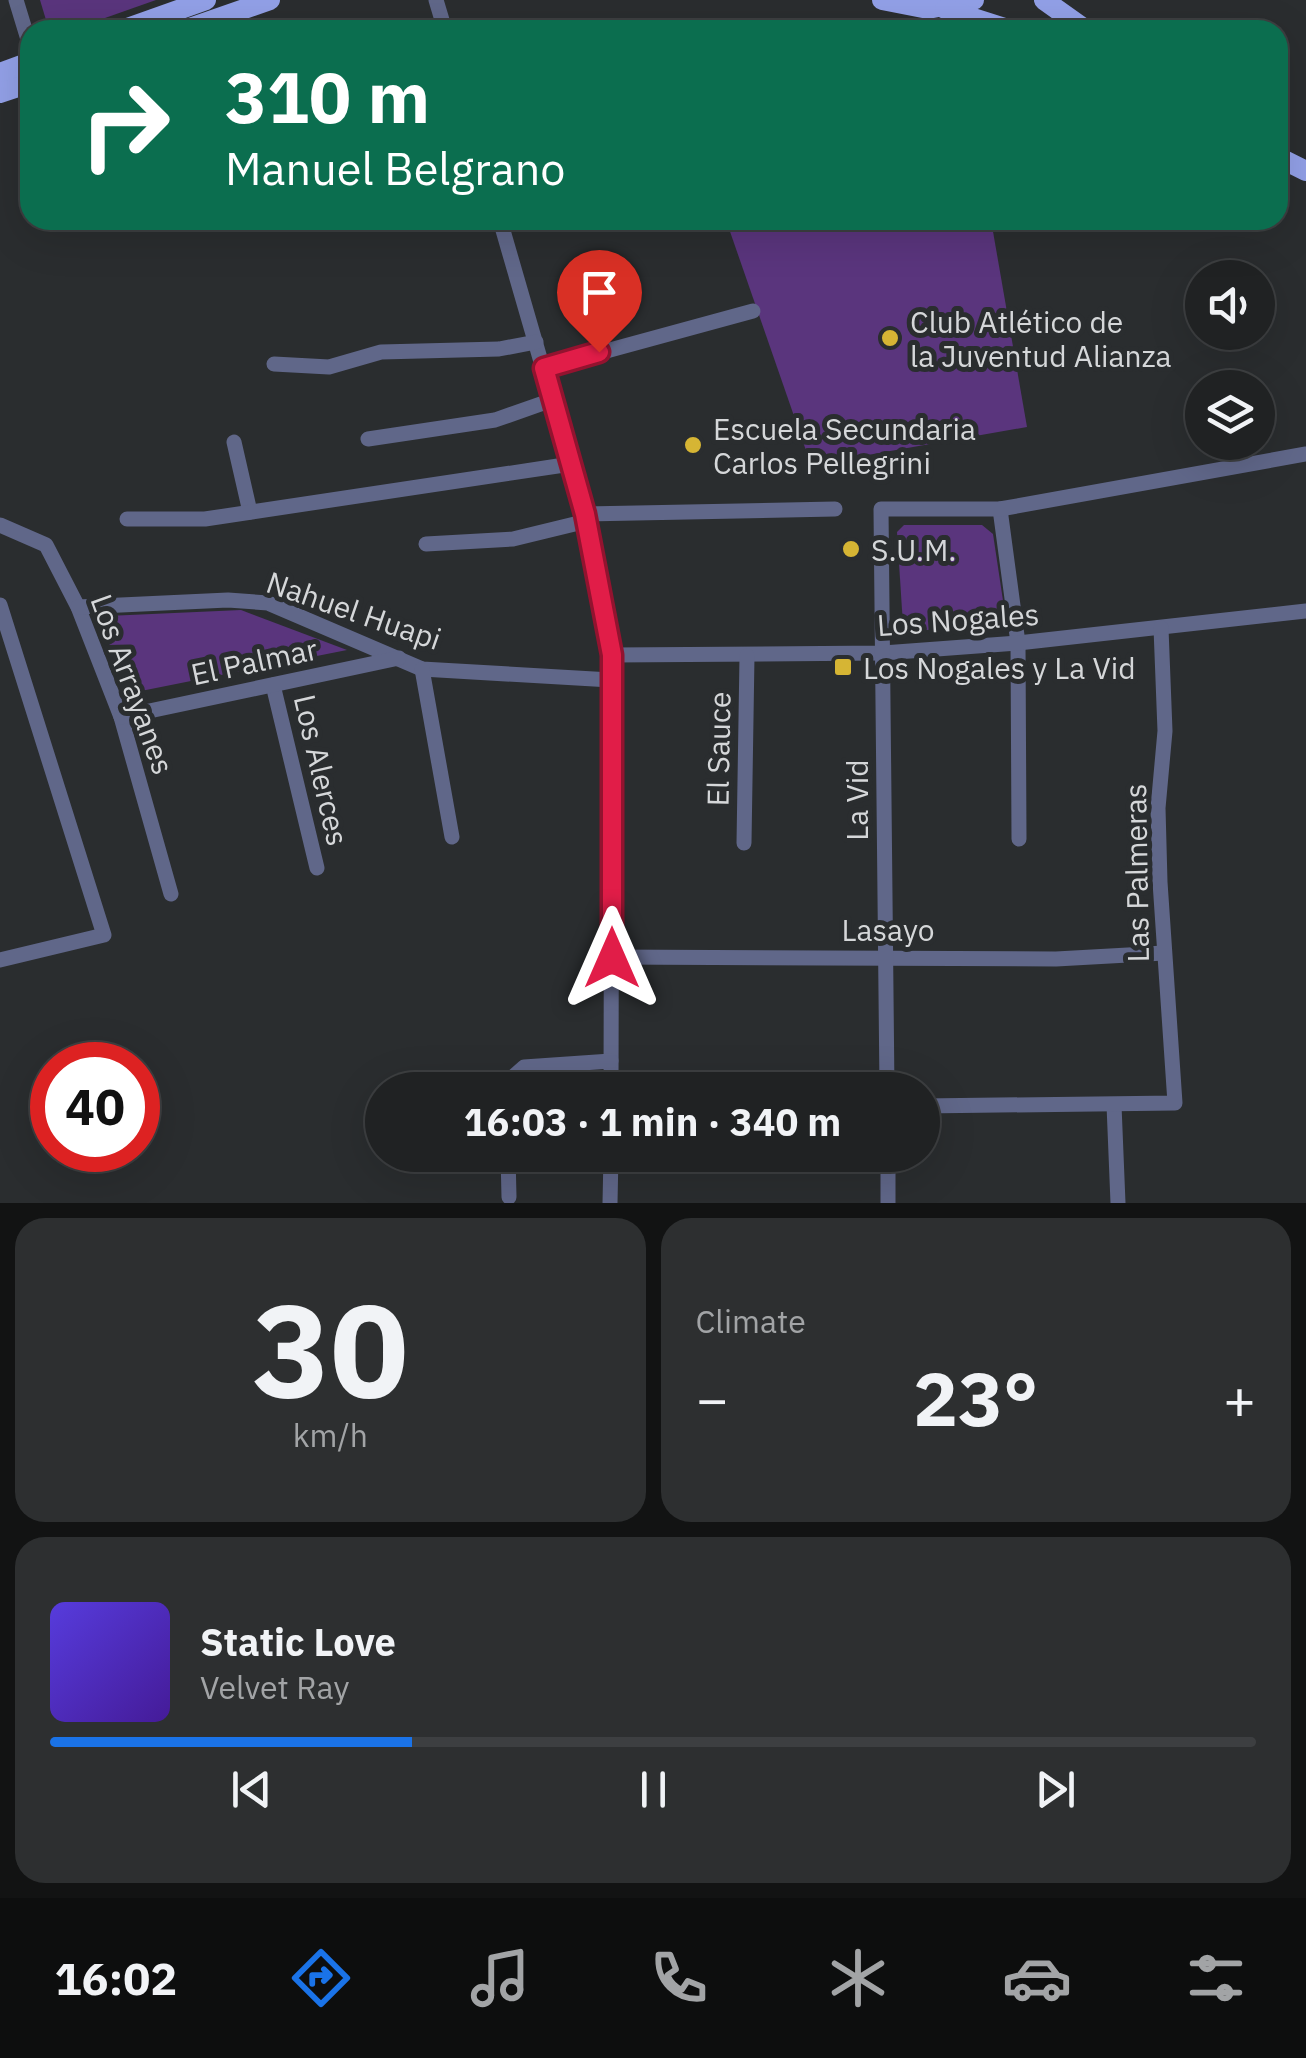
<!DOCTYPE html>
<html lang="en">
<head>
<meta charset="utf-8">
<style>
  body { margin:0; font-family:"IBM Plex Sans",sans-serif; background:#2d2f30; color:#f1f3f6; height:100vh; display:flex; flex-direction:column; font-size:38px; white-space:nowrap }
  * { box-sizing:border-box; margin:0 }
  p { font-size:32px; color:#a2a4a6 }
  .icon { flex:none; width:55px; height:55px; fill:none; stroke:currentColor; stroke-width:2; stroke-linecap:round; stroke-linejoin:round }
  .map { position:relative; height:1203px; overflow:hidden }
  .drawer { display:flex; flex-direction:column; gap:15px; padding:15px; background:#121313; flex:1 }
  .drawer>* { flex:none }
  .hud { position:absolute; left:20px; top:20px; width:1268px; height:210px; border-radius:30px; box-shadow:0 10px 40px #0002,0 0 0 2px #3d3f41; background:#0b6e4f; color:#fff; overflow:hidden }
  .controls { position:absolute; left:1185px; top:260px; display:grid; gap:20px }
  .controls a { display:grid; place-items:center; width:90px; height:90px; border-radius:50%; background:#202223; box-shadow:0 10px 40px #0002,0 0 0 2px #3d3f41; font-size:50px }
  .speed { position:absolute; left:30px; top:1042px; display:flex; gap:20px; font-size:50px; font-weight:700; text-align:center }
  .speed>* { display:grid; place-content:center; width:130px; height:130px; border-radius:50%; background:#202223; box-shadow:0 10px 40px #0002,0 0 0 2px #3d3f41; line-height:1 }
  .speed .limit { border:15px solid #d22; background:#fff; color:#111 }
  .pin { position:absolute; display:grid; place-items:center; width:85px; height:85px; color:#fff; margin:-102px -42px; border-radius:50% 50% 50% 0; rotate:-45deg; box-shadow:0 0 10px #0007 }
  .pin .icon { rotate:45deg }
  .me { position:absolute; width:110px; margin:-55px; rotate:0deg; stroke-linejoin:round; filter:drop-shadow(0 0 8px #0008) }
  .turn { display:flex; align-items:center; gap:35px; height:210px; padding:0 40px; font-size:45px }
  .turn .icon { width:130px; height:130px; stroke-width:2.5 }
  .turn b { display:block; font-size:70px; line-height:85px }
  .big { font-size:75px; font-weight:700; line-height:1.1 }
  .drawer .card { flex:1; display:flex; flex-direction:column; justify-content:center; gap:15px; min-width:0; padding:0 35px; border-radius:30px; background:#2d2f30 }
  .drawer .dial { align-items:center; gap:0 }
  .dial b { font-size:130px; line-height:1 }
  .song { display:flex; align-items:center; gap:30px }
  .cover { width:120px; height:120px; border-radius:15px; background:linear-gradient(135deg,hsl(250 70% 55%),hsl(260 70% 35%)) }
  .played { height:10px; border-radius:5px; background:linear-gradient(90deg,#1a73e8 30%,#3d3f41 30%) }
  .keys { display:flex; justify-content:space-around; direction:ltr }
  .heat { display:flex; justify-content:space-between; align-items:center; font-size:55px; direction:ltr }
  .drawer .tiles { flex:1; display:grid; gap:15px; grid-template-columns:1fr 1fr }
  .card:last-child { grid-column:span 2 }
  .trip { position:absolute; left:365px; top:1072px; width:575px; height:100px; border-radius:50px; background:#202223; box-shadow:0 10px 40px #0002,0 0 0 2px #3d3f41; font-weight:700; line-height:100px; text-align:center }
  .tabs { display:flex; height:160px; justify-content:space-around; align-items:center; background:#0d0e0e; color:#a2a4a6 }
  .tabs .icon { width:70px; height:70px }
  .tabs .selected { color:#1a73e8 }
  .tabs b { font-size:45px; color:#f1f3f6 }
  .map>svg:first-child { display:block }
  .green { fill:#5a357d }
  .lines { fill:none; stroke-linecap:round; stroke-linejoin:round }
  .minor { stroke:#606789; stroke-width:15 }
  .major { stroke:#92a0e7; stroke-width:20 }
  .route-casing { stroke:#92132f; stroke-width:25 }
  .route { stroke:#e11d48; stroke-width:18 }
  .poi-dot { fill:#d6b534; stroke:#2a2d2f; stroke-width:4 }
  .labels { text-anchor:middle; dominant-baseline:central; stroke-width:10; stroke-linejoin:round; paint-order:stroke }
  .poi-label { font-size:30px; fill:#d5d7d9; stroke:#2a2d2f; text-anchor:start }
  .street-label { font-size:30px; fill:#d5d7d9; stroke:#2a2d2f }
</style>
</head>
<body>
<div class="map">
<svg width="1306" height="1203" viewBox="0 0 1306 1203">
  <rect width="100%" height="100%" fill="#2a2d2f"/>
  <!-- green -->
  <g class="green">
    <path d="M40,0H156L71,30H49Z"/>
    <path d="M726,220H991L1027,427L811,465Z"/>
    <path d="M904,525H982L993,534L1005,614L999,622L909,632L903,625L897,532Z"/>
    <path d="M241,610L347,650L136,692L128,688L102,627L107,616Z"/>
  </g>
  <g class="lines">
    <!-- minor -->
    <g class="minor">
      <path d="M16,0L30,46"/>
      <path d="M436,0L445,30"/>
      <path d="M500,220L585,514L612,655L611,1090"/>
      <path d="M274,364L329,367L381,352L499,349L536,342"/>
      <path d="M544,368L753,311"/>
      <path d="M368,439L495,420L552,400"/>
      <path d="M234,442L250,512"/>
      <path d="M1000,509L1018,643L1019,839"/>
      <path d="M585,514L835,509"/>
      <path d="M127,519H205L571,464"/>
      <path d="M0,525L46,545L78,607L121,717L171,894"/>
      <path d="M426,544L513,539L587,521"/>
      <path d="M0,605L104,935L0,960"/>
      <path d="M78,607L228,600L268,603L422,669L611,680"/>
      <path d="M612,655L883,653L1018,643L1306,611"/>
      <path d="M422,669L452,837"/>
      <path d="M273,685L317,868"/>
      <path d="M121,717L399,658"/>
      <path d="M744,843L747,656"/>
      <path d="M611,957L1056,959L1164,953"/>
      <path d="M611,1087L644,1090"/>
      <path d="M507,1090L506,1083L524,1067L611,1061"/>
      <path d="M887,1090L881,509H1000L1306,454"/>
      <path d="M1114,1105L1118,1203"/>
      <path d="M922,1106L1175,1103L1160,882L1158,808L1165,731L1161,628"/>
      <path d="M508,1155L509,1197"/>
      <path d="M888,1155V1203"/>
      <path d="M610,1203L611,1155"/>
    </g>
    <!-- major -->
    <g class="major">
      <path d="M882,0L928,9L974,0"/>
      <path d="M1044,0L1086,30"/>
      <path d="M945,9L1011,30"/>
      <path d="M122,30L206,0"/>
      <path d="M184,30L270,0"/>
      <path d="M0,73L30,62"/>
      <path d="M0,93L30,83"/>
      <path d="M1278,157L1306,171"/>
    </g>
  </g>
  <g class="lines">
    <defs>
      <path id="route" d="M599,352L544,368L585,514L612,655V958"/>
    </defs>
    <!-- route casing -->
    <use href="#route" class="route-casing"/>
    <!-- route -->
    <use href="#route" class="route"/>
  </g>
  <!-- markers -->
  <g class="poi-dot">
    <circle cx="890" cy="338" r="10"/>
    <circle cx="693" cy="445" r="10"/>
    <circle cx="851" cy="549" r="10"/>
    <rect x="833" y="657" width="20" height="20" rx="5"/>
  </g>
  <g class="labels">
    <!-- poi labels -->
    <g class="poi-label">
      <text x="910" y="321">Club Atlético de<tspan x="910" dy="34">la Juventud Alianza</tspan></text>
      <text x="713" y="428">Escuela Secundaria<tspan x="713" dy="34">Carlos Pellegrini</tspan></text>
      <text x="871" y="549">S.U.M.</text>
      <text x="863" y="667">Los Nogales y La Vid</text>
    </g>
    <!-- street labels -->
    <g class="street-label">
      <text transform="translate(354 610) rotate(19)">Nahuel Huapi</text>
      <text transform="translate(958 619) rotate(-4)">Los Nogales</text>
      <text transform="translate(254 661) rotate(-12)">El Palmar</text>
      <text transform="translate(133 684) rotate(70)">Los Arrayanes</text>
      <text transform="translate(718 749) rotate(-89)">El Sauce</text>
      <text transform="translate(322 770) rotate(77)">Los Alerces</text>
      <text transform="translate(856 800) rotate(-90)">La Vid</text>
      <text transform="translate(1136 873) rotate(-91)">Las Palmeras</text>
      <text x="888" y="929">Lasayo</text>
    </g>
  </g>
</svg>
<div class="controls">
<a><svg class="icon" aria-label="sound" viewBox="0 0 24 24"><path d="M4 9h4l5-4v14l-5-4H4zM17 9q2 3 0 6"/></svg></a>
<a><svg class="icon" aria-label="layers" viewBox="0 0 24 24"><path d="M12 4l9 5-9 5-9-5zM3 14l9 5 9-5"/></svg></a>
</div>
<div class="speed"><div class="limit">40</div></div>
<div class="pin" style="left:599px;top:352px;background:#d93025"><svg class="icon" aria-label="arrive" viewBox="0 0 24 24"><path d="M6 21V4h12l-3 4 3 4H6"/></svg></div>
<svg class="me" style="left:612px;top:958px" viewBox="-20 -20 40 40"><path d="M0-17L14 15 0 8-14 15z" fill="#e11d48" stroke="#fff" stroke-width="4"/></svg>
<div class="trip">16:03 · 1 min · 340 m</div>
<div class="hud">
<div class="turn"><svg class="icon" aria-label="right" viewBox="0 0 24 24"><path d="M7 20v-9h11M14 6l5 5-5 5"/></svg><div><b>310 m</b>Manuel Belgrano</div></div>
</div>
</div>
<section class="drawer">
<div class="tiles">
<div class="card dial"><b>30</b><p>km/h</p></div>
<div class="card"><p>Climate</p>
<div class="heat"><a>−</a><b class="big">23°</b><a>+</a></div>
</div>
<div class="card">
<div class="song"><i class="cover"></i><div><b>Static Love</b><p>Velvet Ray</p></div></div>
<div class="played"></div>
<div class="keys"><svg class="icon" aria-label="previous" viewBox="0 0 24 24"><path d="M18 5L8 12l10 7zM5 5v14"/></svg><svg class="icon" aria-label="pause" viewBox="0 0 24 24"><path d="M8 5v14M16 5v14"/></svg><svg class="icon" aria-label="next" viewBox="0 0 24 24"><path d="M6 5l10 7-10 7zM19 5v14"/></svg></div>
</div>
</div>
</section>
<nav class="tabs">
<b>16:02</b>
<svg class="icon selected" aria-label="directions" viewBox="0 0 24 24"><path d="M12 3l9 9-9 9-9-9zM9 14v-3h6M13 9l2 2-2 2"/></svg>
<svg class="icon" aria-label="music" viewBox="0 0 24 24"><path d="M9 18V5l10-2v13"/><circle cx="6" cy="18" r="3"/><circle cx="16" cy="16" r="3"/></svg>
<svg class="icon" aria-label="phone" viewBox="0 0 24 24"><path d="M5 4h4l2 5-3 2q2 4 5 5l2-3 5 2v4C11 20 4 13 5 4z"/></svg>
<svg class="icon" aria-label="climate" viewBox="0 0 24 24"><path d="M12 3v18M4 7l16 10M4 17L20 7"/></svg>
<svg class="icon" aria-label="car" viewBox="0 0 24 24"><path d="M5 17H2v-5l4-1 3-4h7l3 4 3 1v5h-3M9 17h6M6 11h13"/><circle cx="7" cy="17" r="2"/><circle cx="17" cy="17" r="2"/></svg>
<svg class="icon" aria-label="filters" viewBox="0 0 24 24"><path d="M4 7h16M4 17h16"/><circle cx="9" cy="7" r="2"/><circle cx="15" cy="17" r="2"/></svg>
</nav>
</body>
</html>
